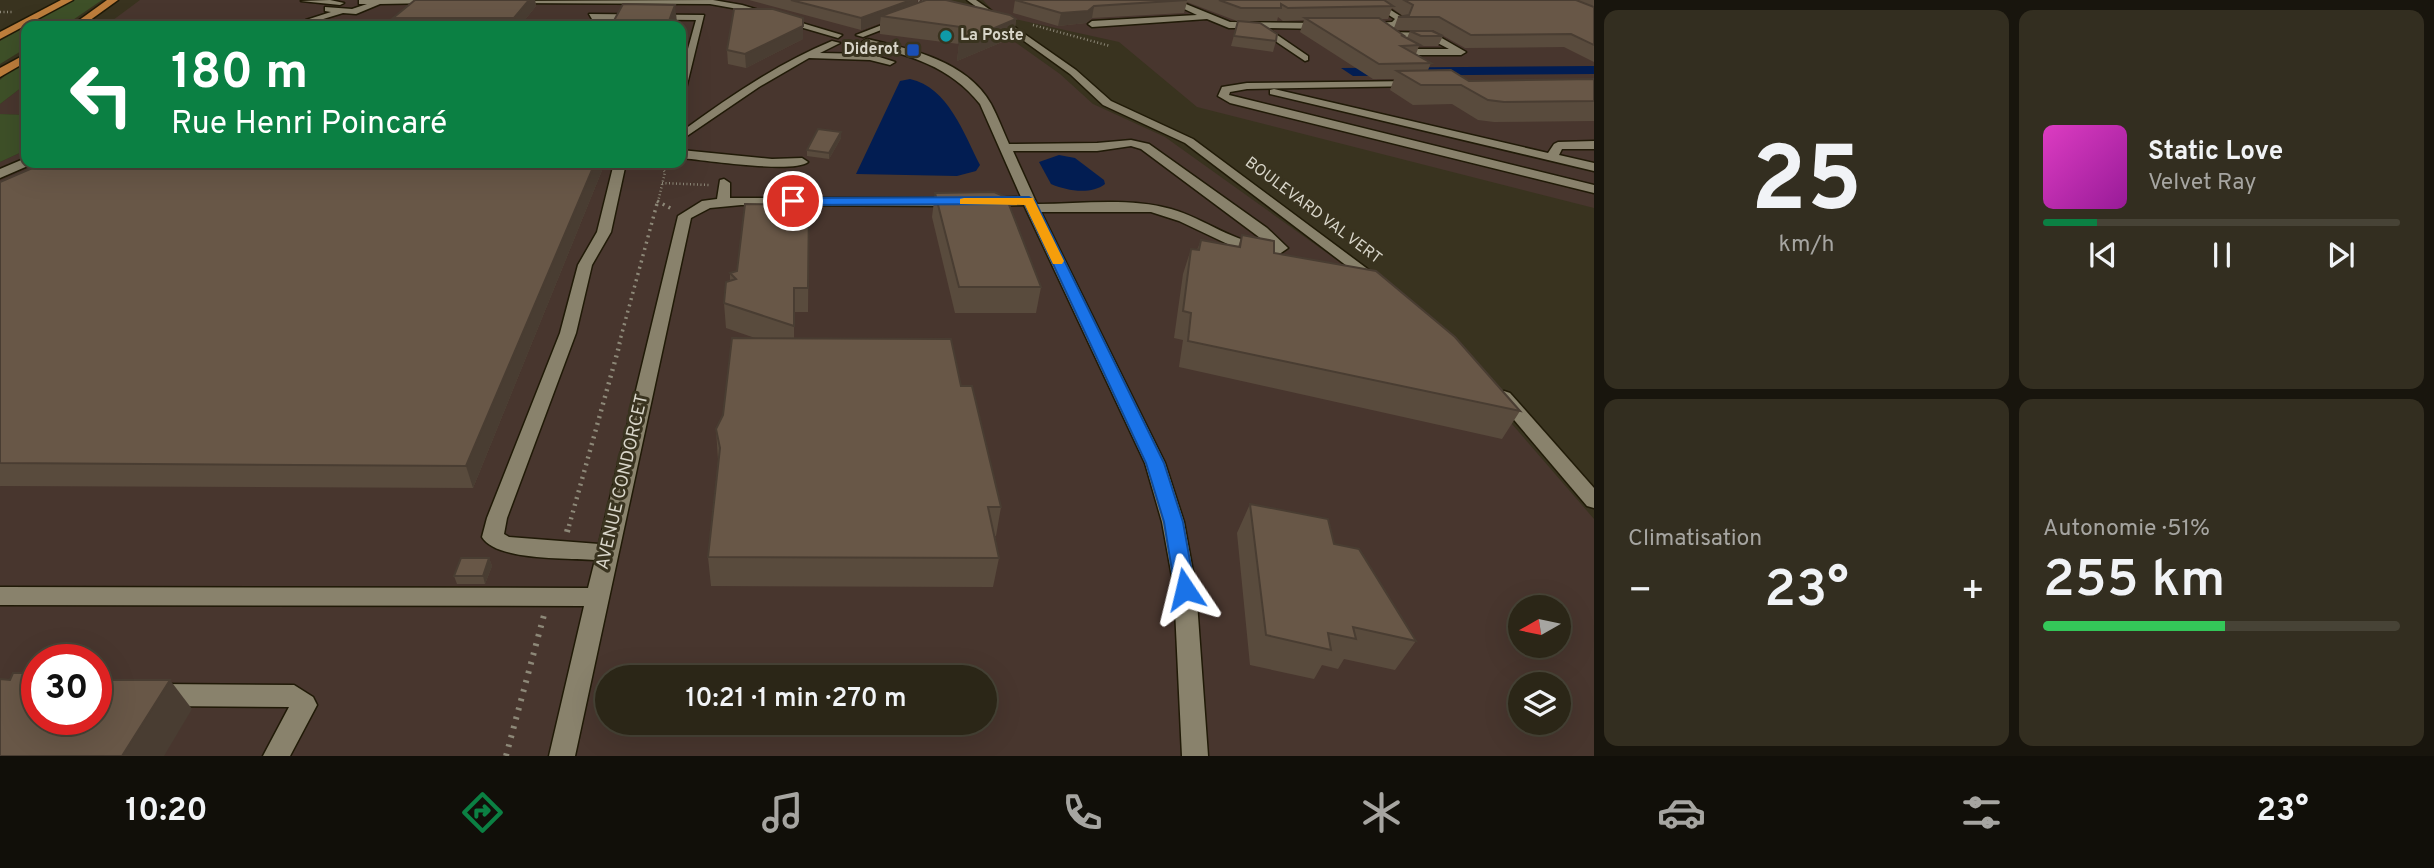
<!DOCTYPE html>
<html lang="fr">
<head>
<meta charset="utf-8">
<style>
  body { margin:0; font-family:Overpass,sans-serif; background:#332e20; color:#f1f3f6; height:100vh; display:flex; flex-direction:column; font-size:26px; white-space:nowrap }
  * { box-sizing:border-box; margin:0 }
  p { font-size:23px; color:#a6a5a1 }
  .icon { flex:none; width:38px; height:38px; fill:none; stroke:currentColor; stroke-width:2; stroke-linecap:round; stroke-linejoin:round }
  .map { position:relative; flex:1; overflow:hidden }
  .drawer { display:flex; flex-direction:column; gap:10px; padding:10px; background:#18150d; width:840px }
  .drawer>* { flex:none }
  .banner { position:absolute; left:21px; top:21px; width:665px; height:147px; border-radius:14px; box-shadow:0 7px 28px #0002,0 0 0 2px #474336; background:#0b8043; color:#fff; overflow:hidden }
  .needle { width:46px; rotate:261deg }
  .tools { position:absolute; left:1508px; top:595px; display:grid; gap:14px }
  .tools a { display:grid; place-items:center; width:63px; height:63px; border-radius:50%; background:#2b2617; box-shadow:0 7px 28px #0002,0 0 0 2px #474336; font-size:35px }
  .speed { position:absolute; left:21px; top:644px; display:flex; gap:14px; font-size:35px; font-weight:700; text-align:center }
  .speed>* { display:grid; place-content:center; width:91px; height:91px; border-radius:50%; background:#2b2617; box-shadow:0 7px 28px #0002,0 0 0 2px #474336; line-height:1 }
  .speed .limit { border:10px solid #d22; background:#fff; color:#111 }
  .pin { position:absolute; display:grid; place-items:center; width:60px; height:60px; color:#fff; margin:-30px; border:4px solid #fff; border-radius:50%; box-shadow:0 2px 7px #0007 }
  .me { position:absolute; width:77px; margin:-38px; rotate:350deg; stroke-linejoin:round; filter:drop-shadow(0 0 5px #0008) }
  .turn { display:flex; align-items:center; gap:24px; height:147px; padding:0 35px; font-size:32px }
  .turn .icon { width:91px; height:91px; stroke-width:2.5 }
  .turn b { display:block; font-size:49px; line-height:60px }
  .big { font-size:52px; font-weight:600; line-height:1.1 }
  .drawer .card { flex:1; display:flex; flex-direction:column; justify-content:center; gap:10px; min-width:0; padding:0 24px; border-radius:14px; background:#332e20 }
  .drawer .dial { align-items:center; gap:0 }
  .dial b { font-size:91px; line-height:1 }
  .song { display:flex; align-items:center; gap:21px }
  .cover { width:84px; height:84px; border-radius:10px; background:linear-gradient(135deg,hsl(310 70% 55%),hsl(300 70% 35%)) }
  .played { height:7px; border-radius:4px; background:linear-gradient(90deg,#0b8043 15%,#474336 15%) }
  .keys { display:flex; justify-content:space-around; direction:ltr }
  .heat { display:flex; justify-content:space-between; align-items:center; font-size:38px; direction:ltr }
  .charge { height:10px; border-radius:5px; background:linear-gradient(90deg,#34c759 51%,#474336 0) }
  .drawer .tiles { flex:1; display:grid; gap:10px; grid-template-columns:repeat(2,1fr) }
  .trip { position:absolute; left:595px; top:665px; width:402px; height:70px; border-radius:35px; background:#2b2617; box-shadow:0 7px 28px #0002,0 0 0 2px #474336; font-weight:600; line-height:70px; text-align:center }
  .dock { display:flex; height:112px; justify-content:space-around; align-items:center; background:#110f09; color:#a6a5a1 }
  .dock .icon { width:49px; height:49px }
  .dock .on { color:#0b8043 }
  .dock b { font-size:32px; color:#f1f3f6 }
  main { display:flex; flex:1; min-height:0 }
  .map>svg:first-child { display:block }
  .industrial { fill:#48362e; fill-rule:evenodd }
  .green { fill:#3e5028 }
  .water { fill:#021d52 }
  .lines { fill:none; stroke-linecap:round; stroke-linejoin:round }
  .minor-casing { stroke:#201a07; stroke-width:3 }
  .highway-casing { stroke:#201a07; stroke-width:3 }
  .path-far3 { stroke:#8d8878; stroke-width:2.5; stroke-dasharray:1 2.5; stroke-linecap:butt }
  .path-far2 { stroke:#8d8878; stroke-width:3.5; stroke-dasharray:2 4.5; stroke-linecap:butt }
  .path-far1 { stroke:#8d8878; stroke-width:4.5; stroke-dasharray:2 5; stroke-linecap:butt }
  .path { stroke:#8d8878; stroke-width:6; stroke-dasharray:2.5 7; stroke-linecap:butt }
  .minor { fill:#89826c; fill-rule:evenodd }
  .highway { fill:#be7e3c; fill-rule:evenodd }
  .wall { fill:#594b3d; fill-rule:evenodd }
  .shaded-wall { fill:#493d32 }
  .building { fill:#685747; stroke:#493d32; stroke-width:2 }
  .route { fill:#1a73e8; stroke:#114b97; stroke-width:2 }
  .slow { fill:#f59e0b }
  .culture-dot { fill:#0f9aa8; stroke:#39331f; stroke-width:2.5 }
  .transit-dot { fill:#1a4fb4; stroke:#39331f; stroke-width:2.5 }
  .labels { text-anchor:middle; dominant-baseline:central; stroke-width:6; stroke-linejoin:round; paint-order:stroke }
  .far-poi-label { font-size:16px; font-weight:bold; fill:#d8d5c9; stroke:#39331f; text-anchor:start }
  .far-street-label { font-size:16px; fill:#d8d5c9; stroke:#39331f }
  .street-label { font-size:18px; fill:#d8d5c9; stroke:#39331f }
</style>
</head>
<body>
<main>
<div class="map">
<svg width="1594" height="756" viewBox="0 0 1594 756">
  <rect width="100%" height="100%" fill="#39331f"/>
  <!-- industrial -->
  <g class="industrial">
    <path d="M140,0H922L981,18L1060,74L1093,104L1165,137L1348,268L1467,372L1594,519V756H0V162L26,150V163H681V26H105ZM1521,607H1559V646H1521ZM37,660H96V719H37ZM607,677H985V723H607ZM1521,684H1559V723H1521Z"/>
    <path d="M983,0H1594V208L1197,107L1119,42L997,15Z"/>
    <path d="M26,84V115L0,114V104Z"/>
  </g>
  <!-- green -->
  <g class="green">
    <path d="M73,0H102L64,26H26V48L0,64V41Z"/>
    <path d="M26,64V84L0,104V80L11,70Z"/>
    <path d="M0,114L26,115V150L0,162Z"/>
  </g>
  <!-- water -->
  <g class="water">
    <path d="M1594,66V74L1353,76L1341,68Z"/>
    <path d="M910,79C948,87 964,134 980,165L976,171L957,176L856,174L900,81Z"/>
    <path d="M1059,155L1075,158L1104,180L1105,184C1091,195 1067,191 1051,184L1039,162Z"/>
  </g>
  <g class="lines">
    <defs>
      <g id="minor">
        <path d="M359,0H439L440,1L436,3L380,4L356,14L343,13L310,23L306,20L331,12L325,11V7L352,9L367,4H359Z"/>
        <path d="M713,0L742,5L842,35L838,38L738,9L710,4L513,3L509,1Z"/>
        <path d="M967,0H976L1076,70L1111,101L1193,139L1385,282L1382,285H1372L1185,143L1103,105L1070,74Z"/>
        <path d="M1165,0H1176L1230,22L1324,23L1328,26L1324,29L1267,28L1308,56V60L1305,61L1256,28H1229L1207,19L1092,27L1088,24L1092,21L1197,15Z"/>
        <path d="M1365,0H1375L1405,19L1394,28H1363V24L1392,22L1395,19Z"/>
        <path d="M301,1L330,0L344,3L340,5Z"/>
        <path d="M589,14L704,15L685,93L681,94V74L696,20L592,19Z"/>
        <path d="M900,18L907,20L863,37L856,35Z"/>
        <path d="M1380,28L1387,32L1433,33L1466,52L1461,55H1414L1394,44V40H1400L1416,49H1449L1428,38L1382,37L1376,31Z"/>
        <path d="M867,39C911,49 967,61 991,104C998,117 1003,131 1009,144L1097,143L1131,140L1149,144L1267,228L1288,248L1278,255L1236,248L1179,221L1151,212H1041L1165,463L1184,522L1196,588L1208,756H1182L1174,588L1162,522L1145,463L1024,205L985,206L978,202L985,198L1021,197L980,104C950,66 909,55 864,44L862,42ZM1131,146L1141,149L1271,246C1233,243 1206,219 1171,209C1129,197 1080,204 1037,204L1013,151H1097Z"/>
        <path d="M832,41L840,43L820,53L870,54L895,62L890,65L870,60L809,58L759,87L681,140V132C729,97 777,64 832,41Z"/>
        <path d="M1416,81L1421,84L1420,86L1247,89L1230,92L1229,95L1594,185V193L1230,103L1218,96L1222,87L1247,83Z"/>
        <path d="M1274,89L1548,153L1554,144L1558,142L1594,141V149H1562L1559,155L1594,163V171L1270,94V90Z"/>
        <path d="M681,150L772,159L802,158L808,162C793,174 705,160 681,158Z"/>
        <path d="M26,158V163H32L30,165L0,178V169Z"/>
        <path d="M614,163H626L611,232L592,265L576,333L507,518L504,534L509,537L599,544L678,216L702,201L717,199L720,180L724,179L730,183V198H957L964,202L957,206L741,205L710,208L691,218L575,756H549L584,606L0,605V587L588,588L595,560C568,558 496,561 482,537L487,518L560,333L578,265L597,232Z"/>
        <path d="M1504,391L1510,393L1594,488V508L1587,506L1498,401L1495,397L1498,393Z"/>
        <path d="M159,684L294,685L313,697L317,705L290,756H263L289,707L159,706L150,703L146,695L150,687Z"/>
      </g>
      <g id="highway">
        <path d="M61,0H73L0,39V32Z"/>
        <path d="M107,0H118L82,26H71Z"/>
        <path d="M26,54V62L0,77V68Z"/>
      </g>
    </defs>
    <!-- minor casing -->
    <use href="#minor" class="minor-casing"/>
    <!-- highway casing -->
    <use href="#highway" class="highway-casing"/>
    <!-- path-far3 -->
    <g class="path-far3">
      <path d="M915,0L928,3"/>
      <path d="M0,12H13"/>
      <path d="M1033,25L1110,46"/>
      <path d="M662,183L709,185"/>
      <path d="M658,202L665,172L658,163"/>
    </g>
    <!-- path-far2 -->
    <g class="path-far2">
      <path d="M657,201L672,209"/>
      <path d="M619,344L658,200"/>
    </g>
    <!-- path-far1 -->
    <path class="path-far1" d="M569,526L620,343"/>
    <!-- path -->
    <g class="path">
      <path d="M567,532L569,524"/>
      <path d="M506,756L544,615"/>
    </g>
    <!-- minor -->
    <use href="#minor" class="minor"/>
    <!-- highway -->
    <use href="#highway" class="highway"/>
  </g>
  <!-- wall -->
  <g class="wall">
    <path d="M415,0H535L536,6L520,26H395L393,18Z"/>
    <path d="M749,0H917V3L1016,19L1014,37L957,61L959,44L880,34V23L861,30Z"/>
    <path d="M1015,0H1594V62L1564,47L1465,48L1433,30H1396L1407,38L1410,31L1443,36L1438,46H1419L1416,54L1431,63L1428,70L1469,81L1594,79V121L1494,122L1478,120L1452,104L1413,105L1390,90L1394,79H1373L1300,32L1304,20L1283,21L1278,17L1277,21H1237L1187,2L1184,13L1092,18L1086,23L1058,26L1013,13ZM1392,8L1403,16L1398,17L1394,28L1380,19H1388Z"/>
    <path d="M1238,21L1276,41L1273,52L1231,46Z"/>
    <path d="M803,39L746,68L728,64L727,50Z"/>
    <path d="M841,132V138L829,159L807,156V150Z"/>
    <path d="M605,163L473,488L0,486V182Z"/>
    <path d="M935,193L1041,287L1036,313H955L932,217Z"/>
    <path d="M809,205L808,312H794V339L961,386L1001,507L996,536H995L999,558L993,587L711,586L708,557L718,460L716,429L723,415L755,338L726,328L724,303L730,281V273L737,271Z"/>
    <path d="M1242,235L1274,253L1520,411L1502,439L1179,367L1183,340L1174,338L1183,274L1191,249L1197,250L1201,240L1238,247Z"/>
    <path d="M1250,504L1334,544L1416,641L1395,670L1344,659L1338,669L1322,665L1314,679L1250,665L1237,533Z"/>
    <path d="M489,558L492,566L485,584H457L454,576Z"/>
  </g>
  <!-- shaded-wall -->
  <g class="shaded-wall">
    <path d="M529,0H535L536,6L520,26H515L514,18Z"/>
    <path d="M911,0H917V10L881,16L880,23L861,30V18Z"/>
    <path d="M675,5L677,22L675,26H667Z"/>
    <path d="M1094,6L1092,18L1086,23L1058,26L1061,13Z"/>
    <path d="M1016,19L1014,37L957,61L959,43Z"/>
    <path d="M803,26V39L746,68L745,54Z"/>
    <path d="M684,29L685,48L681,61V38Z"/>
    <path d="M841,132V138L829,159V153Z"/>
    <path d="M595,163H605L473,488L466,466Z"/>
    <path d="M489,558L492,566L485,584L483,576Z"/>
    <path d="M170,680L192,709L164,756H122Z"/>
  </g>
  <!-- building -->
  <g class="building">
    <path d="M415,0H529L514,18H393Z"/>
    <path d="M791,0H911L861,18Z"/>
    <path d="M926,0H946L1010,15L1016,19L959,43L961,27L881,16Z"/>
    <path d="M1015,0H1187L1094,6L1088,11L1061,13Z"/>
    <path d="M1219,0H1384L1393,6L1288,8L1281,4V8H1241Z"/>
    <path d="M1404,0H1576L1594,7V45L1571,34L1471,35L1439,17H1398L1409,15L1413,5Z"/>
    <path d="M623,4L675,5L667,26H611Z"/>
    <path d="M734,9H773L803,18V26L745,54L727,50Z"/>
    <path d="M1305,18H1379L1403,35H1401L1420,45L1401,46L1431,63L1379,64Z"/>
    <path d="M1238,21L1260,23L1277,34L1276,41L1234,36Z"/>
    <path d="M1410,31H1432L1443,36H1421Z"/>
    <path d="M1451,70L1469,81L1594,79V101L1504,102L1488,100L1461,85H1421L1397,71Z"/>
    <path d="M818,129L841,132L829,153L807,150Z"/>
    <path d="M44,163H595L466,466L0,463V182Z"/>
    <path d="M994,192L1006,197L1041,287H959L935,193Z"/>
    <path d="M745,204L809,205L808,288H794V326L724,303L726,282L736,279L730,273L737,271Z"/>
    <path d="M1242,235L1274,241V253L1376,271L1455,337L1520,411L1188,341L1191,313L1183,311L1191,249L1199,250L1201,240L1240,247Z"/>
    <path d="M732,338L951,339L961,386H972L1001,507H988L999,558L708,557L720,448L716,429L723,415Z"/>
    <path d="M1250,504L1328,519L1334,544L1359,549L1416,641L1353,627L1356,639L1328,633L1331,650L1266,635Z"/>
    <path d="M461,558H489L483,576H454Z"/>
    <path d="M13,673H37V719H96V680H170L122,756H0V679L10,680Z"/>
  </g>
  <!-- route -->
  <path class="route" d="M1029,197L1035,201L1164,463L1183,522L1195,589L1192,594L1185,597L1178,594L1175,589L1164,522L1146,463L1025,204L793,205L787,201L793,198Z"/>
  <!-- slow -->
  <path class="slow" d="M964,198H1033L1064,261L1062,264H1053L1025,205L960,204V199Z"/>
  <!-- markers -->
  <circle class="culture-dot" cx="946" cy="36" r="7"/>
  <rect class="transit-dot" x="906" y="43" width="14" height="14" rx="3.5"/>
  <g class="labels">
    <!-- far-poi labels -->
    <g class="far-poi-label">
      <text x="960" y="36">La Poste</text>
      <text x="899" y="50" text-anchor="end">Diderot</text>
    </g>
    <!-- far-street labels -->
    <g class="far-street-label">
      <text transform="translate(1313 211) rotate(37)">BOULEVARD VAL VERT</text>
    </g>
    <!-- street labels -->
    <g class="street-label">
      <text transform="translate(623 482) rotate(-77)">AVENUE CONDORCET</text>
    </g>
  </g>
</svg>
<div class="tools">
<a><svg class="needle" viewBox="-14 -14 28 28"><path d="M0-13l5 13h-10z" fill="#e53935"/><path d="M0 13l5-13h-10z" fill="#a6a5a1"/></svg></a>
<a><svg class="icon" aria-label="layers" viewBox="0 0 24 24"><path d="M12 4l9 5-9 5-9-5zM3 14l9 5 9-5"/></svg></a>
</div>
<div class="speed"><div class="limit">30</div></div>
<div class="pin" style="left:793px;top:201px;background:#d93025"><svg class="icon" aria-label="arrive" viewBox="0 0 24 24"><path d="M6 21V4h12l-3 4 3 4H6"/></svg></div>
<svg class="me" style="left:1185px;top:589px" viewBox="-20 -20 40 40"><path d="M0-17L14 15 0 8-14 15z" fill="#1a73e8" stroke="#fff" stroke-width="4"/></svg>
<div class="trip">10:21 · 1 min · 270 m</div>
<div class="banner">
<div class="turn"><svg class="icon" aria-label="left" viewBox="0 0 24 24"><path d="M17 20v-9H6M10 6l-5 5 5 5"/></svg><div><b>180 m</b>Rue Henri Poincaré</div></div>
</div>
</div>
<section class="drawer">
<div class="tiles">
<div class="card dial"><b>25</b><p>km/h</p></div>
<div class="card">
<div class="song"><i class="cover"></i><div><b>Static Love</b><p>Velvet Ray</p></div></div>
<div class="played"></div>
<div class="keys"><svg class="icon" aria-label="previous" viewBox="0 0 24 24"><path d="M18 5L8 12l10 7zM5 5v14"/></svg><svg class="icon" aria-label="pause" viewBox="0 0 24 24"><path d="M8 5v14M16 5v14"/></svg><svg class="icon" aria-label="next" viewBox="0 0 24 24"><path d="M6 5l10 7-10 7zM19 5v14"/></svg></div>
</div>
<div class="card"><p>Climatisation</p>
<div class="heat"><a>−</a><b class="big">23°</b><a>+</a></div>
</div>
<div class="card"><p>Autonomie · 51%</p><b class="big">255 km</b><div class="charge"></div></div>
</div>
</section>
</main>
<nav class="dock">
<b>10:20</b>
<svg class="icon on" aria-label="directions" viewBox="0 0 24 24"><path d="M12 3l9 9-9 9-9-9zM9 14v-3h6M13 9l2 2-2 2"/></svg>
<svg class="icon" aria-label="music" viewBox="0 0 24 24"><path d="M9 18V5l10-2v13"/><circle cx="6" cy="18" r="3"/><circle cx="16" cy="16" r="3"/></svg>
<svg class="icon" aria-label="phone" viewBox="0 0 24 24"><path d="M5 4h4l2 5-3 2q2 4 5 5l2-3 5 2v4C11 20 4 13 5 4z"/></svg>
<svg class="icon" aria-label="climate" viewBox="0 0 24 24"><path d="M12 3v18M4 7l16 10M4 17L20 7"/></svg>
<svg class="icon" aria-label="car" viewBox="0 0 24 24"><path d="M5 17H2v-5l4-1 3-4h7l3 4 3 1v5h-3M9 17h6M6 11h13"/><circle cx="7" cy="17" r="2"/><circle cx="17" cy="17" r="2"/></svg>
<svg class="icon" aria-label="filters" viewBox="0 0 24 24"><path d="M4 7h16M4 17h16"/><circle cx="9" cy="7" r="2"/><circle cx="15" cy="17" r="2"/></svg>
<b>23°</b>
</nav>
</body>
</html>
